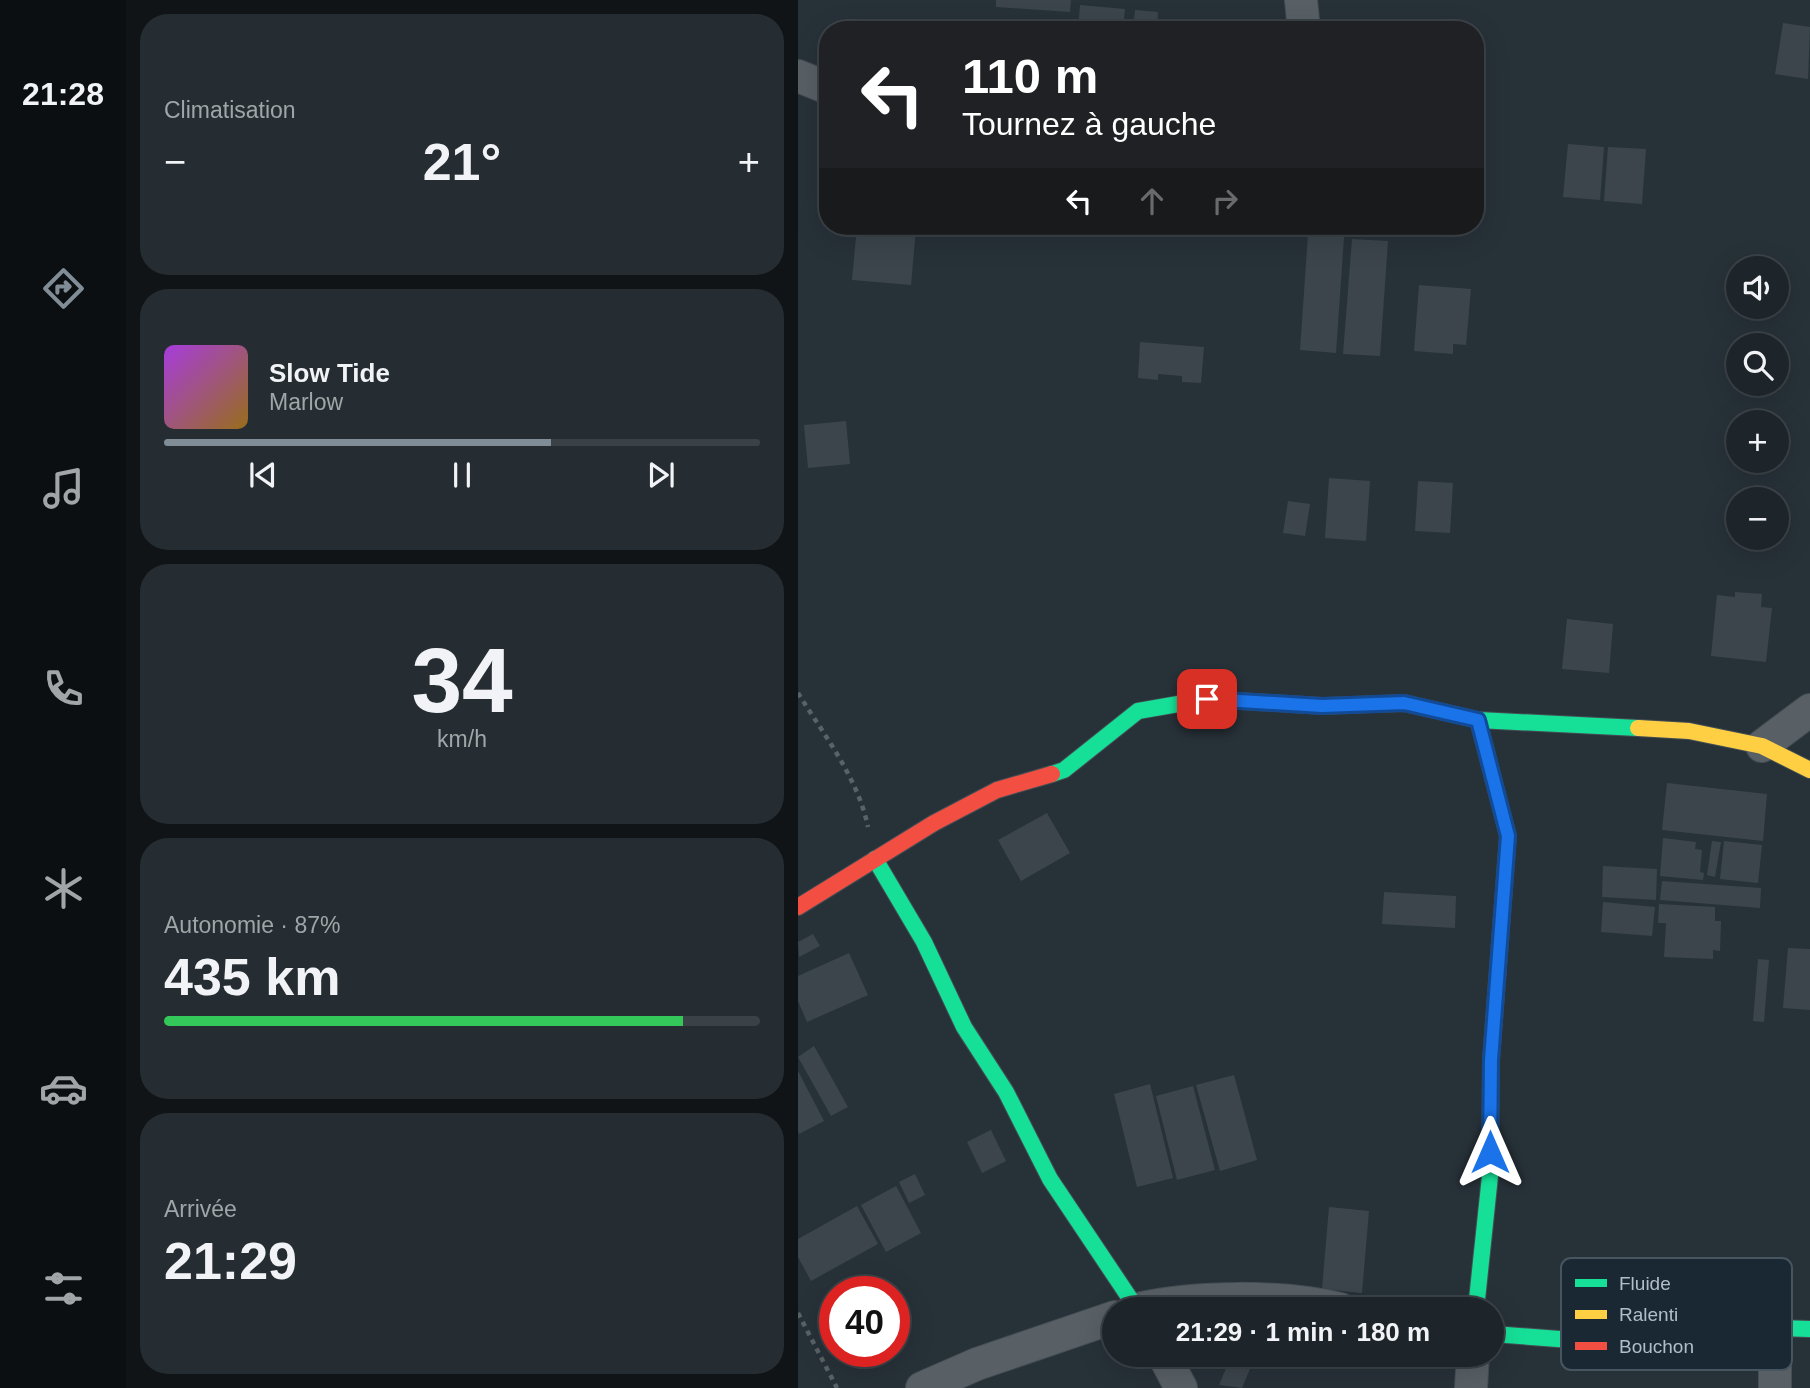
<!DOCTYPE html>
<html lang="fr">
<head>
<meta charset="utf-8">
<style>
  body { margin:0; font-family:Arial,sans-serif; background:#252d32; color:#f1f3f6; height:100vh; display:flex; flex-direction:column; font-size:26px; white-space:nowrap }
  * { box-sizing:border-box; margin:0 }
  p { font-size:23px; color:#a0a5a8 }
  .icon { flex:none; width:38px; height:38px; fill:none; stroke:currentColor; stroke-width:2; stroke-linecap:round; stroke-linejoin:round }
  .map { position:relative; flex:1; overflow:hidden }
  .details { display:flex; flex-direction:column; gap:14px; padding:14px; background:#101417; width:672px }
  .details>* { flex:none }
  .hud { position:absolute; left:21px; top:21px; width:665px; height:214px; border-radius:28px; box-shadow:0 7px 28px #0002,0 0 0 2px #3b4247; background:#202124; color:#fff; overflow:hidden }
  .controls { position:absolute; left:928px; top:256px; display:grid; gap:14px }
  .controls a { display:grid; place-items:center; width:63px; height:63px; border-radius:50%; background:#1d252a; box-shadow:0 7px 28px #0002,0 0 0 2px #3b4247; font-size:35px }
  .speed { position:absolute; left:21px; top:1276px; display:flex; gap:14px; font-size:35px; font-weight:700; text-align:center }
  .speed>* { display:grid; place-content:center; width:91px; height:91px; border-radius:50%; background:#1d252a; box-shadow:0 7px 28px #0002,0 0 0 2px #3b4247; line-height:1 }
  .speed .limit { border:10px solid #d22; background:#fff; color:#111 }
  .pin { position:absolute; display:grid; place-items:center; width:60px; height:60px; color:#fff; margin:-30px; border-radius:14px; box-shadow:0 4px 10px #0006 }
  .me { position:absolute; width:77px; margin:-38px; rotate:0deg; stroke-linejoin:round; filter:drop-shadow(0 0 5px #0008) }
  .turn { display:flex; align-items:center; gap:24px; height:147px; padding:0 28px; font-size:32px }
  .turn .icon { width:91px; height:91px; stroke-width:2.5 }
  .turn b { display:block; font-size:49px; line-height:60px }
  .lanes { display:flex; align-items:center; height:66px; padding:0 28px; background:#0003; justify-content:center; gap:35px; direction:ltr }
  .lanes .off { opacity:.35 }
  .big { font-size:52px; font-weight:800; line-height:1.1 }
  .details .card { flex:1; display:flex; flex-direction:column; justify-content:center; gap:10px; min-width:0; padding:0 24px; border-radius:28px; background:#252d32 }
  .details .dial { align-items:center; gap:0 }
  .dial b { font-size:91px; line-height:1 }
  .song { display:flex; align-items:center; gap:21px }
  .cover { width:84px; height:84px; border-radius:10px; background:linear-gradient(135deg,hsl(280 70% 55%),hsl(40 70% 35%)) }
  .played { height:7px; border-radius:4px; background:linear-gradient(90deg,#808d96 65%,#3b4247 65%) }
  .keys { display:flex; justify-content:space-around; direction:ltr }
  .heat { display:flex; justify-content:space-between; align-items:center; font-size:38px; direction:ltr }
  .charge { height:10px; border-radius:5px; background:linear-gradient(90deg,#34c759 87%,#3b4247 0) }
  .trip { position:absolute; left:304px; top:1297px; width:402px; height:70px; border-radius:35px; background:#1d252a; box-shadow:0 7px 28px #0002,0 0 0 2px #3b4247; font-weight:800; line-height:70px; text-align:center }
  main { display:flex; flex:1; min-height:0 }
  .tab-bar { display:flex; flex-direction:column; width:126px; justify-content:space-around; align-items:center; background:#0c0f11; color:#a0a5a8 }
  .tab-bar .icon { width:49px; height:49px }
  .tab-bar .current { color:#808d96 }
  .tab-bar b { font-size:32px; color:#f1f3f6 }
  .map>svg:first-child { display:block }
  .building { fill:#3c454c }
  .lines { fill:none; stroke-linecap:round; stroke-linejoin:round }
  .street-casing { stroke:#444e54; stroke-width:34 }
  .fast-casing { stroke:#444e54; stroke-width:18 }
  .slow-casing { stroke:#444e54; stroke-width:18 }
  .jam-casing { stroke:#444e54; stroke-width:18 }
  .path { stroke:#596267; stroke-width:4.5; stroke-dasharray:5 5; stroke-linecap:butt }
  .street { stroke:#585f65; stroke-width:32 }
  .fast { stroke:#16e098; stroke-width:16 }
  .slow { stroke:#ffcf43; stroke-width:16 }
  .jam { stroke:#f24e42; stroke-width:16 }
  .route-casing { stroke:#114b97; stroke-width:18 }
  .route { stroke:#1a73e8; stroke-width:12 }
  .key { fill:#1a2833; stroke:#475560; stroke-width:2 }
  .key-label { font-size:19px; fill:#b0bec9 }
</style>
</head>
<body>
<main>
<nav class="tab-bar">
<b>21:28</b>
<svg class="icon current" aria-label="directions" viewBox="0 0 24 24"><path d="M12 3l9 9-9 9-9-9zM9 14v-3h6M13 9l2 2-2 2"/></svg>
<svg class="icon" aria-label="music" viewBox="0 0 24 24"><path d="M9 18V5l10-2v13"/><circle cx="6" cy="18" r="3"/><circle cx="16" cy="16" r="3"/></svg>
<svg class="icon" aria-label="phone" viewBox="0 0 24 24"><path d="M5 4h4l2 5-3 2q2 4 5 5l2-3 5 2v4C11 20 4 13 5 4z"/></svg>
<svg class="icon" aria-label="climate" viewBox="0 0 24 24"><path d="M12 3v18M4 7l16 10M4 17L20 7"/></svg>
<svg class="icon" aria-label="car" viewBox="0 0 24 24"><path d="M5 17H2v-5l4-1 3-4h7l3 4 3 1v5h-3M9 17h6M6 11h13"/><circle cx="7" cy="17" r="2"/><circle cx="17" cy="17" r="2"/></svg>
<svg class="icon" aria-label="filters" viewBox="0 0 24 24"><path d="M4 7h16M4 17h16"/><circle cx="9" cy="7" r="2"/><circle cx="15" cy="17" r="2"/></svg>
</nav>
<section class="details">
<div class="card"><p>Climatisation</p>
<div class="heat"><a>−</a><b class="big">21°</b><a>+</a></div>
</div>
<div class="card">
<div class="song"><i class="cover"></i><div><b>Slow Tide</b><p>Marlow</p></div></div>
<div class="played"></div>
<div class="keys"><svg class="icon" aria-label="previous" viewBox="0 0 24 24"><path d="M18 5L8 12l10 7zM5 5v14"/></svg><svg class="icon" aria-label="pause" viewBox="0 0 24 24"><path d="M8 5v14M16 5v14"/></svg><svg class="icon" aria-label="next" viewBox="0 0 24 24"><path d="M6 5l10 7-10 7zM19 5v14"/></svg></div>
</div>
<div class="card dial"><b>34</b><p>km/h</p></div>
<div class="card"><p>Autonomie · 87%</p><b class="big">435 km</b><div class="charge"></div></div>
<div class="card"><p>Arrivée</p><b class="big">21:29</b></div>
</section>
<div class="map">
<svg width="1012" height="1388" viewBox="0 0 1012 1388">
  <rect width="100%" height="100%" fill="#273138"/>
  <!-- building -->
  <g class="building">
    <path d="M198,0H273L272,12L198,7Z"/>
    <path d="M282,5L327,9L325,30H280Z"/>
    <path d="M337,10L360,12L359,30H335Z"/>
    <path d="M210,19L269,23V30H209Z"/>
    <path d="M985,23L1012,27L1010,79L977,74Z"/>
    <path d="M770,144L806,147L802,200L765,197Z"/>
    <path d="M810,147L848,149L844,204L806,201Z"/>
    <path d="M59,226L118,228L113,285L54,280Z"/>
    <path d="M510,234L546,237L538,353L502,350Z"/>
    <path d="M554,239L590,241L582,356L545,354Z"/>
    <path d="M621,285L673,289L668,345L655,344V354L616,351Z"/>
    <path d="M342,342L406,347L403,383L384,382V376L360,374V380L340,378Z"/>
    <path d="M48,421L52,464L10,468L6,425Z"/>
    <path d="M531,478L572,481L568,541L527,538Z"/>
    <path d="M620,481L655,483L652,533L617,531Z"/>
    <path d="M490,501L512,504L507,536L485,533Z"/>
    <path d="M937,592L964,594L963,607L974,608L968,662L913,656L919,595L937,597Z"/>
    <path d="M769,619L815,624L811,673L764,669Z"/>
    <path d="M869,783L969,794L965,841L864,830Z"/>
    <path d="M249,813L272,853L223,881L200,840Z"/>
    <path d="M865,838L898,842L897,849L904,850L902,872L906,873L905,880L862,876Z"/>
    <path d="M914,841L923,842L917,877L909,875Z"/>
    <path d="M926,841L964,845L960,883L922,879Z"/>
    <path d="M805,866L859,869L858,900L804,897Z"/>
    <path d="M864,881L963,888L962,908L862,900Z"/>
    <path d="M586,892L658,896L657,928L584,924Z"/>
    <path d="M805,902L857,907L854,936L803,932Z"/>
    <path d="M861,904L917,907V921H923L922,951L915,950V959L866,957L868,923H860Z"/>
    <path d="M15,934L22,946L1,957L0,942Z"/>
    <path d="M990,948L1012,949V1010L985,1008Z"/>
    <path d="M51,953L70,995L9,1022L0,1001V976Z"/>
    <path d="M960,959L971,960L966,1022L955,1021Z"/>
    <path d="M16,1046L50,1107L33,1116L0,1057Z"/>
    <path d="M0,1071L26,1121L1,1134L0,1131Z"/>
    <path d="M436,1075L459,1160L422,1171L398,1085Z"/>
    <path d="M352,1084L375,1178L339,1187L316,1094Z"/>
    <path d="M395,1086L417,1170L379,1180L358,1096Z"/>
    <path d="M193,1130L208,1161L184,1173L169,1142Z"/>
    <path d="M117,1174L127,1195L111,1203L101,1182Z"/>
    <path d="M98,1186L123,1233L88,1252L63,1205Z"/>
    <path d="M59,1206L80,1244L13,1281L0,1257V1239Z"/>
    <path d="M531,1207L571,1211L564,1293L524,1289Z"/>
    <path d="M434,1354H458L444,1388L421,1385Z"/>
    <path d="M523,1354H554V1360Z"/>
  </g>
  <g class="lines">
    <defs>
      <g id="street">
        <path d="M503,0L506,30"/>
        <path d="M0,76L30,88"/>
        <path d="M964,746L1012,710"/>
        <path d="M339,1309C396,1296 485,1295 542,1309"/>
        <path d="M977,1330V1388"/>
        <path d="M365,1354L383,1388"/>
        <path d="M124,1388L179,1364L317,1317"/>
        <path d="M673,1388L675,1354"/>
      </g>
      <g id="fast">
        <path d="M254,774L266,770L340,711L409,699L525,706L606,703L680,720L840,728"/>
        <path d="M77,859L126,942L166,1027L208,1092L252,1179L339,1309"/>
        <path d="M678,1309L692,1176L693,1060L710,836L680,720"/>
        <path d="M695,1334L813,1343L926,1326L1012,1329"/>
      </g>
      <path id="slow" d="M840,728L891,731L964,746L1012,770"/>
      <path id="jam" d="M0,907L136,823L199,790L254,774"/>
    </defs>
    <!-- street casing -->
    <use href="#street" class="street-casing"/>
    <!-- fast casing -->
    <use href="#fast" class="fast-casing"/>
    <!-- slow casing -->
    <use href="#slow" class="slow-casing"/>
    <!-- jam casing -->
    <use href="#jam" class="jam-casing"/>
    <!-- path -->
    <g class="path">
      <path d="M0,693C26,735 60,778 70,827"/>
      <path d="M0,1313L39,1388"/>
    </g>
    <!-- street -->
    <use href="#street" class="street"/>
    <!-- fast -->
    <use href="#fast" class="fast"/>
    <!-- slow -->
    <use href="#slow" class="slow"/>
    <!-- jam -->
    <use href="#jam" class="jam"/>
  </g>
  <g class="lines">
    <defs>
      <path id="route" d="M409,699L524,706L606,703L680,720L710,836L693,1060L692,1152"/>
    </defs>
    <!-- route casing -->
    <use href="#route" class="route-casing"/>
    <!-- route -->
    <use href="#route" class="route"/>
  </g>
  <!-- legend -->
  <rect x="763" y="1258" width="231" height="112" rx="10" class="key"/>
  <rect x="777" y="1279" width="32" height="8" fill="#16e098"/>
  <rect x="777" y="1310" width="32" height="9" fill="#ffcf43"/>
  <rect x="777" y="1342" width="32" height="8" fill="#f24e42"/>
  <g class="key-label">
    <text x="821" y="1290">Fluide</text>
    <text x="821" y="1321">Ralenti</text>
    <text x="821" y="1353">Bouchon</text>
  </g>
</svg>
<div class="controls">
<a><svg class="icon" aria-label="sound" viewBox="0 0 24 24"><path d="M4 9h4l5-4v14l-5-4H4zM17 9q2 3 0 6"/></svg></a>
<a><svg class="icon" aria-label="search" viewBox="0 0 24 24"><circle cx="10" cy="10" r="6"/><path d="M15 15l6 6"/></svg></a>
<a>+</a>
<a>−</a>
</div>
<div class="speed"><div class="limit">40</div></div>
<div class="pin" style="left:409px;top:699px;background:#d93025"><svg class="icon" aria-label="arrive" viewBox="0 0 24 24"><path d="M6 21V4h12l-3 4 3 4H6"/></svg></div>
<svg class="me" style="left:692px;top:1152px" viewBox="-20 -20 40 40"><path d="M0-17L14 15 0 8-14 15z" fill="#1a73e8" stroke="#fff" stroke-width="4"/></svg>
<div class="trip">21:29 · 1 min · 180 m</div>
<div class="hud">
<div class="turn"><svg class="icon" aria-label="left" viewBox="0 0 24 24"><path d="M17 20v-9H6M10 6l-5 5 5 5"/></svg><div><b>110 m</b>Tournez à gauche</div></div>
<div class="lanes"><svg class="icon" aria-label="left" viewBox="0 0 24 24"><path d="M17 20v-9H6M10 6l-5 5 5 5"/></svg><svg class="icon off" aria-label="ahead" viewBox="0 0 24 24"><path d="M12 20V5M6 11l6-6 6 6"/></svg><svg class="icon off" aria-label="right" viewBox="0 0 24 24"><path d="M7 20v-9h11M14 6l5 5-5 5"/></svg></div>
</div>
</div>
</main>
</body>
</html>
